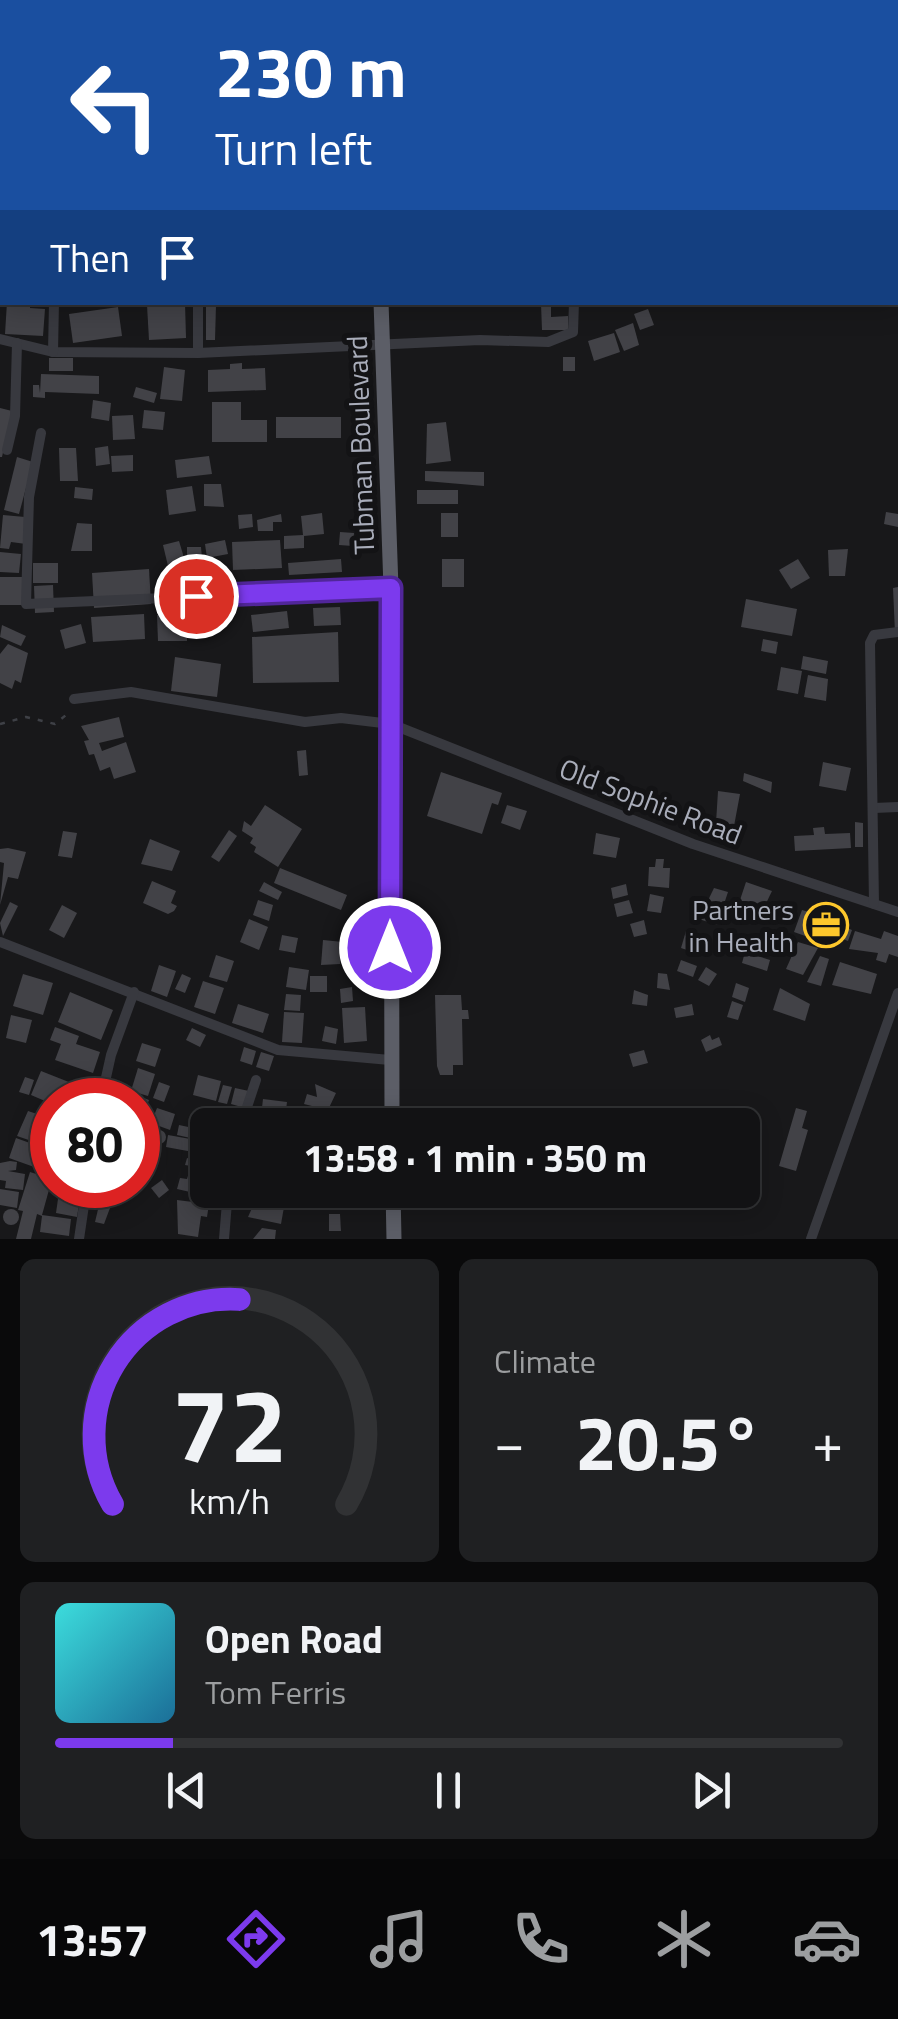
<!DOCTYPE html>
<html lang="en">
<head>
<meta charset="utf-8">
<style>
  body { margin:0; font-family:"Titillium Web",sans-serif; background:#1f2022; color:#f1f3f6; height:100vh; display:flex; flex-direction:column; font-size:38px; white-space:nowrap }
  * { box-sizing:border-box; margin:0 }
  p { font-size:32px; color:#9c9ea0 }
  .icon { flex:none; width:55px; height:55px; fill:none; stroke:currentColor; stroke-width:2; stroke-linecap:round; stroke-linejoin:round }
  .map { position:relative; height:1239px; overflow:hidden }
  .details { display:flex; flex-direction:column; gap:20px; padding:20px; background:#0a0a0b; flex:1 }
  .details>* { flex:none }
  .banner { position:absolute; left:0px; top:0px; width:900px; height:305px; box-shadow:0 5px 25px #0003,0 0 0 2px #313234; background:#1a4fa0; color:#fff; overflow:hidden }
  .speed { position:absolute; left:30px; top:1078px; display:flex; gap:20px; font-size:50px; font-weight:700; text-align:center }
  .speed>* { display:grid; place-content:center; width:130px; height:130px; border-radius:50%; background:#121214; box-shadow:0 5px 25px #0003,0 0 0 2px #313234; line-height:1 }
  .speed .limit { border:15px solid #d22; background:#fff; color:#111 }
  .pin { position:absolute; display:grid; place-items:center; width:85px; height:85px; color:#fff; margin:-42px; border:5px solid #fff; border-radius:50%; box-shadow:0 2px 10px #0007 }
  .me { position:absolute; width:110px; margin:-55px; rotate:0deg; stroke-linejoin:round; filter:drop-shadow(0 0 8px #0008) }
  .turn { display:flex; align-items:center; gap:35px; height:210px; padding:0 50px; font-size:45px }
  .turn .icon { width:130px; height:130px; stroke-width:2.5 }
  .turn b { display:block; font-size:70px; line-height:85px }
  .then { display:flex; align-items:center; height:95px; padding:0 50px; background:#0003; gap:20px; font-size:38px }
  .big { font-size:75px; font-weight:700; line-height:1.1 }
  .details .tile { flex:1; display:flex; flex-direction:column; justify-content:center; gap:15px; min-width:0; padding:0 35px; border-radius:15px; background:#1f2022 }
  .details .dial { align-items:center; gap:0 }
  .dial svg { height:260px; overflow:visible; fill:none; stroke:#313234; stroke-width:7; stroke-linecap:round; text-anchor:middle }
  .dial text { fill:#f1f3f6; stroke:none }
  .song { display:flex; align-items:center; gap:30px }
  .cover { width:120px; height:120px; border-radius:15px; background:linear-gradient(135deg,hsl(180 70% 55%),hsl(200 70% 35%)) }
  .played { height:10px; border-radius:5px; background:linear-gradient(90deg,#7c3aed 15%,#313234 15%) }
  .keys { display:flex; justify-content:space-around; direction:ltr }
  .heat { display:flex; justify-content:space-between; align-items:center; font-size:55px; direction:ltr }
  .details .tiles { flex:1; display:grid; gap:20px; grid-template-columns:1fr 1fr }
  .tile:last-child { grid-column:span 2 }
  .trip { position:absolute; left:190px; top:1108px; width:570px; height:100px; border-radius:15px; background:#121214; box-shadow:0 5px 25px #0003,0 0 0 2px #313234; font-weight:700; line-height:100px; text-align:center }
  .menu { display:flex; height:160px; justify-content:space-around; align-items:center; background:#070708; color:#9c9ea0 }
  .menu .icon { width:70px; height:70px }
  .menu .on { color:#7c3aed }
  .menu b { font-size:45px; color:#f1f3f6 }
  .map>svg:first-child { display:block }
  .building { fill:#424247 }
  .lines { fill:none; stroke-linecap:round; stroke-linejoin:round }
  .path { stroke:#3e4046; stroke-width:2.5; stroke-dasharray:5 8; stroke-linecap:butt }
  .minor { stroke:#38393f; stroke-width:10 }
  .trunk { stroke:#5c5e67; stroke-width:15 }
  .route-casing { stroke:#51269a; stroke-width:25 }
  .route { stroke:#7c3aed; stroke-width:18 }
  .labels { text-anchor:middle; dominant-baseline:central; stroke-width:10; stroke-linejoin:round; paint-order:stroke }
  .street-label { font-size:28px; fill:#a9adba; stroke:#131315 }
  .poi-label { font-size:28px; fill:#a9adba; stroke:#131315; text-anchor:end }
</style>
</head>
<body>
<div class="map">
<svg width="898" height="1239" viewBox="0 0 898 1239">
  <rect width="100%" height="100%" fill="#18181a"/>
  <!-- building -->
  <g class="building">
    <path d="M7,302H30V308L45,309L43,336L5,334Z"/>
    <path d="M185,303L186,338L149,340L147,305Z"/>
    <path d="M541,304H551V317L568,316V330H542Z"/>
    <path d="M206,305H216L215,340H206Z"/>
    <path d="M118,307L122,336L73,343L69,314Z"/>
    <path d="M648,309L654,325L640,330L634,314Z"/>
    <path d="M633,323L639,345L624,351L615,330Z"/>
    <path d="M614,333L620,352L594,361L588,341Z"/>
    <rect x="563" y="357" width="12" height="14"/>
    <rect x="49" y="358" width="24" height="13"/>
    <path d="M242,363V369L265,368L266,390L208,392V370L230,369V364Z"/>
    <path d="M164,367L185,370L182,401L160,399Z"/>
    <path d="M41,374L99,376V394L45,392V398L33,397V385H39L40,393Z"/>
    <path d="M136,387L157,393L154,403L133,397Z"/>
    <path d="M93,400L111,403L109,421L91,418Z"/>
    <path d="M212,402H241V420H267V442H212Z"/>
    <path d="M0,408L12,411L2,457H0Z"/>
    <path d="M144,410L165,412L163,430L142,428Z"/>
    <path d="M133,415L135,439L113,440L112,416Z"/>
    <rect x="276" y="417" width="65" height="21"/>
    <path d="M446,422L451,461L426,464L427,424Z"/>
    <path d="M108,446L110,464L96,466L95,448Z"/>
    <path d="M59,448H76L78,481H60Z"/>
    <path d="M133,455V471L112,472L111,456Z"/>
    <path d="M209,456L212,474L177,478L175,460Z"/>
    <path d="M17,457L33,462L19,514L4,510Z"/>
    <path d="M425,471L484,472V486L425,481Z"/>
    <path d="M204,484H221L224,507L204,506Z"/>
    <path d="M192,486L196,511L169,515L166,490Z"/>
    <path d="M75,487L93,489L92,500L74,498Z"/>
    <rect x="417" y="490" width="41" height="14"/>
    <path d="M886,512L898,514V527L884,524Z"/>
    <path d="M322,513L324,534L304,536V548L284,549V536L303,535L301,516Z"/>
    <rect x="441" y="513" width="17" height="24"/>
    <path d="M252,514L253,527L239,529L238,515Z"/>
    <path d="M281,514L282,522H273V531H258L257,520Z"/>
    <path d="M3,515L25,517L26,544L11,542L9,549L0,548Z"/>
    <path d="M77,523L92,524V551H71Z"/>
    <path d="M340,532L354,533L353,546L339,545Z"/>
    <path d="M225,540L228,554L207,558L205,544Z"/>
    <path d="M280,540L282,568L233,570L232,542Z"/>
    <path d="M179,541L185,561L168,566L163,545Z"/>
    <path d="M187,547H201L202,558L187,559Z"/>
    <path d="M848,549L845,576H829L828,550Z"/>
    <path d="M0,552L21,554L19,573L0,572Z"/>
    <path d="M341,559L342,572L289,575L288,563Z"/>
    <rect x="442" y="559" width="22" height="28"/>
    <path d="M798,559L810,578L791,589L779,570Z"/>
    <rect x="33" y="563" width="25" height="20"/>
    <path d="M149,569L151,604L94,608L92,573Z"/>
    <path d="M0,577H22L23,605H0Z"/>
    <path d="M53,585L54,612L35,613L34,586Z"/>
    <path d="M898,587V633H895L893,588Z"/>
    <path d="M746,599L797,609L792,636L741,627Z"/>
    <path d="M340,607L341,625L314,626L313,608Z"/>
    <path d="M287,611L289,628L253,632L251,615Z"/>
    <path d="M144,614L145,639L93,642L91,617Z"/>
    <path d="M157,615H187V641H158Z"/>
    <path d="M81,624L86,643L65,649L60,630Z"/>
    <path d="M2,625L26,636L21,646L0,637Z"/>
    <path d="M338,632L339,682L253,683L252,637Z"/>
    <path d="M763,639L778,642L776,654L761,651Z"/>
    <path d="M8,644L28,653L21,683L15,680L12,689L0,683V654Z"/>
    <path d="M803,656L828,661L826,674L801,669Z"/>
    <path d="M175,657L221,664L217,697L171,691Z"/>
    <path d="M781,667L802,671L798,694L777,690Z"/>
    <path d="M808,675L828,679L826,701L804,697Z"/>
    <path d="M119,717L124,737L99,743L102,751L126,742L136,772L114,779L110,767L100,771L94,754L89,755L84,741L89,740L81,726Z"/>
    <path d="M306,750L308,775L299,776L297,751Z"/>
    <path d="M823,762L851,768L846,791L819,786Z"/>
    <path d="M441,772L502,793L498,805L492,803L482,834L427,816Z"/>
    <path d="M744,773L772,782L771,793L743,781Z"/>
    <path d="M718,791L740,794L734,826L716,823Z"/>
    <path d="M265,805L302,829L278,867L254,852L256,847L250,843L253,838L242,831L244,821L251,826Z"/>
    <path d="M507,805L527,811L520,830L501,823Z"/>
    <path d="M855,822L863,823V847H855Z"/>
    <path d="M824,827L825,834L850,833L851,848L795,851L794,836L814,835L813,828Z"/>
    <path d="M229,830L237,836L219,862L211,857Z"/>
    <path d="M63,831L77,833L72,858L58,856Z"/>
    <path d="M596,833L620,838L616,858L593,854Z"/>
    <path d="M150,839L180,851L172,871L141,864Z"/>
    <path d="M8,848L26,852L18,879L8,877L0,905L4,863L0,862V849Z"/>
    <path d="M656,859H664L663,868H670L669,888L648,886L649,867H655Z"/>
    <path d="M280,868L347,895L341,910L274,883Z"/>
    <path d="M152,881L176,891L171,903L177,906L174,911L168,914L143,903Z"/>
    <path d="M264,882L282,892L278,900L259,891Z"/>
    <path d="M746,882L772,891L758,920L736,912Z"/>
    <path d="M626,884L628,895L613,899L611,888Z"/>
    <path d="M714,888L728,892L717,925L699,919Z"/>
    <path d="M650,894L664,897L661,913L647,911Z"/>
    <path d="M258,900L273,905L269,921L253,915Z"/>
    <path d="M629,900L633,913L617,917L614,904Z"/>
    <path d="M10,902L18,906L3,936L0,923Z"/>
    <path d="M62,905L77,913L64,938L49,930Z"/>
    <path d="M802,910L846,923L845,927L852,930L848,941L838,937L835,945L821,940L824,933L816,930L808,937L794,932Z"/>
    <path d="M249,919L268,927L259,950L240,942Z"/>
    <path d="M644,920L647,934L634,937L630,924Z"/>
    <path d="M686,931L698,935L693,952L681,948Z"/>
    <path d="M855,931L881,939L884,931L898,936V957L889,954L886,963L876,960L878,953L849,949Z"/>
    <path d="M282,935L298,938L295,953L279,950Z"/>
    <path d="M323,940L343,942L340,964L321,965Z"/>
    <path d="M798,942L818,948L803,975L786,969Z"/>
    <path d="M745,952L770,960L767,971L742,963Z"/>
    <path d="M216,955L234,961L227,982L209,977Z"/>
    <path d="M820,956L829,959L821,986L807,982Z"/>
    <path d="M681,960L697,966L693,977L677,971Z"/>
    <path d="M840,962L877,974L871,994L832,985Z"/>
    <path d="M159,965L176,971L167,997L151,991Z"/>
    <path d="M289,967L309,970L306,990L286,987Z"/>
    <path d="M706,967L717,974L709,986L698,980Z"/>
    <path d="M658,973L667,974L670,990L657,988Z"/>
    <path d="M23,974L53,983L43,1015L13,1006Z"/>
    <path d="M182,974L191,978L185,993L175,989Z"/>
    <rect x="310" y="976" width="17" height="16"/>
    <path d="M203,981L224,988L215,1014L194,1007Z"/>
    <path d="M736,983L749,988L745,1002L732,997Z"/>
    <path d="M352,987L353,1001L341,1003L340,989Z"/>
    <path d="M780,988L810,1004L805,1021L773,1010Z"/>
    <path d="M634,990L648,995L647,1006L632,1004Z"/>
    <path d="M70,992L113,1010L101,1040L58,1022Z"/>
    <path d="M286,994L301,995L300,1011L284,1010Z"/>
    <path d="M435,995H461L462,1010H468L469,1019H462L463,1065H453V1075H440L437,1066Z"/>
    <path d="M732,1001L743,1005L738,1020L727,1017Z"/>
    <path d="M238,1004L269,1014L263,1033L232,1023Z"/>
    <path d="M692,1004L694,1015L676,1018L674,1008Z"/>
    <path d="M365,1007L367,1041L344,1043L342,1008Z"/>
    <path d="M284,1012L304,1013L302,1043L282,1042Z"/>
    <path d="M11,1015L32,1020L26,1043L6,1038Z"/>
    <path d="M325,1026L338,1029L336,1044L322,1041Z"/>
    <path d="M55,1027L79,1036L76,1044L100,1052L93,1073L55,1060L61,1044L50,1040Z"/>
    <path d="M192,1028L206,1035L200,1047L186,1040Z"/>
    <path d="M710,1035L712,1040L719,1037L722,1045L706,1052L701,1040Z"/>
    <path d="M142,1043L161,1049L155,1067L136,1061Z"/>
    <path d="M244,1047L256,1051L252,1065L240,1061Z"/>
    <path d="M644,1050L648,1063L633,1067L629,1054Z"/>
    <path d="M261,1052L274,1056L269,1071L256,1067Z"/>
    <path d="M138,1068L155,1074L148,1096L131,1091Z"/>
    <path d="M41,1071L84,1088L88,1079L103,1085L97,1100H52V1104L31,1095Z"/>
    <path d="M198,1075L221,1081L216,1101L193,1095Z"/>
    <path d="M25,1077L34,1080L29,1095L19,1092Z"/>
    <path d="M159,1082L170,1086L164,1102L153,1098Z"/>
    <path d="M315,1084L336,1093L328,1110L304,1104L307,1094L317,1097Z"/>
    <path d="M223,1085L232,1087L227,1104L218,1102Z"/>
    <path d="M235,1088L249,1091L245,1108L231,1104Z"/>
    <path d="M131,1093L149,1100L142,1119L138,1118V1100H129Z"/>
    <path d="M263,1099L287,1102L284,1125H260Z"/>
    <path d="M44,1104L52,1107V1127L38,1122Z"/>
    <path d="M157,1108L175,1114L170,1130L151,1123Z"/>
    <path d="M796,1108L807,1111L802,1128L808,1130L796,1171L779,1166Z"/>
    <path d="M28,1111L37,1114L34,1122L52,1128V1148L17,1136Z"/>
    <path d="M179,1125L198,1129L195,1139L177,1135Z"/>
    <circle cx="159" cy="1137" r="7"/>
    <path d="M168,1135L196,1140L193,1152L166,1147Z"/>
    <path d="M16,1138L52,1151L48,1172L9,1158Z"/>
    <path d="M187,1158L208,1164L203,1195L177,1189L180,1178L187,1179L191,1166L185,1165Z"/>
    <path d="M10,1161L17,1162L16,1170L8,1171L25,1174L23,1190L5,1188L6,1181L0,1180V1163Z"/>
    <path d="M30,1172L52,1179L42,1215L71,1219L69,1236L40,1232L42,1216L37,1214L31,1239H16L23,1211L18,1210Z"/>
    <path d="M162,1180L169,1190L159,1198L151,1188Z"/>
    <path d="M60,1185H82L77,1217L56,1213Z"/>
    <path d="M0,1189L19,1192L17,1208L0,1205Z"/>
    <path d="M260,1190H287L281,1224L248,1217Z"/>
    <path d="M101,1197L113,1200L104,1224L95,1222Z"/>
    <path d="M177,1200L209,1204L207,1217L201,1216L198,1237L178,1234Z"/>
    <circle cx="11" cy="1217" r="8"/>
    <path d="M329,1214H340L341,1231H329Z"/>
    <path d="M262,1228L276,1230L275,1239H253Z"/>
  </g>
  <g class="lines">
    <!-- path -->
    <path class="path" d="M0,724L26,717L55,724L71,711"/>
    <!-- minor -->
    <g class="minor">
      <path d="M55,0V2"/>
      <path d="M560,0V2"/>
      <path d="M199,2V0"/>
      <path d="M248,2L319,0"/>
      <path d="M0,4H2"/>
      <path d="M0,181H2"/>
      <path d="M198,302V353"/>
      <path d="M0,339L53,352L198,353L480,340L548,342L573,332L574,302"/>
      <path d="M53,352L54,302"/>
      <path d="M41,433L29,497L26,604L391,588"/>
      <path d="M7,450L15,416L17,343"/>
      <path d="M74,699L131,692L305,722L341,718L391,724L693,844L898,912"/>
      <path d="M874,808L898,807"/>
      <path d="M874,904L870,643L874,635L898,632"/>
      <path d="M0,942L278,1050L390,1060"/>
      <path d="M101,1100L111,1055L134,992"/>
      <path d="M241,1125L256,1080"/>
      <path d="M79,1239L87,1185"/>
      <path d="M224,1239L228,1190"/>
      <path d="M811,1239L898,993"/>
    </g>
    <!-- trunk -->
    <g class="trunk">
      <path d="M380,2V0"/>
      <path d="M381,302L391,588L392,1125"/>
      <path d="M393,1190L394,1239"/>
    </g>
  </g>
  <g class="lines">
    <defs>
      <path id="route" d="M196,596L391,588L390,948"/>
    </defs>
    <!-- route casing -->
    <use href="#route" class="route-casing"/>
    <!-- route -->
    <use href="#route" class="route"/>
  </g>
  <!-- icons -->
  <defs>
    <symbol id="office-ring" viewBox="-11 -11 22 22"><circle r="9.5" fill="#131315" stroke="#fdc72c" stroke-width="1.5"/><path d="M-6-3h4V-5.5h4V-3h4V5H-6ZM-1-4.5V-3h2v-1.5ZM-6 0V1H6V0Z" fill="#fdc72c"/></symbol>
  </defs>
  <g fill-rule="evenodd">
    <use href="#office-ring" x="801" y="900" width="50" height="50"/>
  </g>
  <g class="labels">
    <!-- street labels -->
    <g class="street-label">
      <text transform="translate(360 445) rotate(-92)">Tubman Boulevard</text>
      <text transform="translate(651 801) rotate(21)">Old Sophie Road</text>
    </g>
    <!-- poi labels -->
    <g class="poi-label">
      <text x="794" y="909">Partners<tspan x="794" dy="32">in Health</tspan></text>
    </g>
  </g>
</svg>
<div class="speed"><div class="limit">80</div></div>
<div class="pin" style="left:196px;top:596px;background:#d93025"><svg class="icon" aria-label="arrive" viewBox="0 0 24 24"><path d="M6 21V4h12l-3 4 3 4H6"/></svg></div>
<svg class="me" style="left:390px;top:948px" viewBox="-20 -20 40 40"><circle r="17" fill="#7c3aed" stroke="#fff" stroke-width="3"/><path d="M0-11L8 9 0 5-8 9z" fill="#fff"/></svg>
<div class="trip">13:58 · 1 min · 350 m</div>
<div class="banner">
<div class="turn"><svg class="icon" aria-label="left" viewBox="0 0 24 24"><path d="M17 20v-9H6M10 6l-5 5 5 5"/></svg><div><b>230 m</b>Turn left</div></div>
<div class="then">Then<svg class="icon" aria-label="arrive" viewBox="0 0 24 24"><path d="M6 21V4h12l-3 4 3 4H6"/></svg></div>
</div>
</div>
<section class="details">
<div class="tiles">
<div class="tile dial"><svg viewBox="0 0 100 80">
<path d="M14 69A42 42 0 1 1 86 69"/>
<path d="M14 69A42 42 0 0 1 53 6" stroke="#7c3aed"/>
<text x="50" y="56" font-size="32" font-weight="700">72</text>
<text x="50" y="72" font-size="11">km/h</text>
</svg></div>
<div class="tile"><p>Climate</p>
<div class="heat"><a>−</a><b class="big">20.5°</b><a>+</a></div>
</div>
<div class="tile">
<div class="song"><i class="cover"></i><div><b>Open Road</b><p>Tom Ferris</p></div></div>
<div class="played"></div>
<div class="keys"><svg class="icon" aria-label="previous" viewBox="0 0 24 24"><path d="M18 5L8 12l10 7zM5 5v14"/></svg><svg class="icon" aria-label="pause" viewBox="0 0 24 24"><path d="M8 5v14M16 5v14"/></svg><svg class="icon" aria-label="next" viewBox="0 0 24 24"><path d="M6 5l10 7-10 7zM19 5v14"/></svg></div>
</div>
</div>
</section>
<nav class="menu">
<b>13:57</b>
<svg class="icon on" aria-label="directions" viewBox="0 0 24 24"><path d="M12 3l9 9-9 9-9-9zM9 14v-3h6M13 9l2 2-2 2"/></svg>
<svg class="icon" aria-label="music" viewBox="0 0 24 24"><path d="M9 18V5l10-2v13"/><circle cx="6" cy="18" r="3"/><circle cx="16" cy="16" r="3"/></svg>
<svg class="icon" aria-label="phone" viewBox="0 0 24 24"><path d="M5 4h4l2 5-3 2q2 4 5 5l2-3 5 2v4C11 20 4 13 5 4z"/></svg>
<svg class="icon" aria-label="climate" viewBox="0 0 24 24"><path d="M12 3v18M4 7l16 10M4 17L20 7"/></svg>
<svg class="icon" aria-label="car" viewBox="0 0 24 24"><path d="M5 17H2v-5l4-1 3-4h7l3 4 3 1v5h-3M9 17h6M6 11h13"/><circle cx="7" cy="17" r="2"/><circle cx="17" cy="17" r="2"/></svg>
</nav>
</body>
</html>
